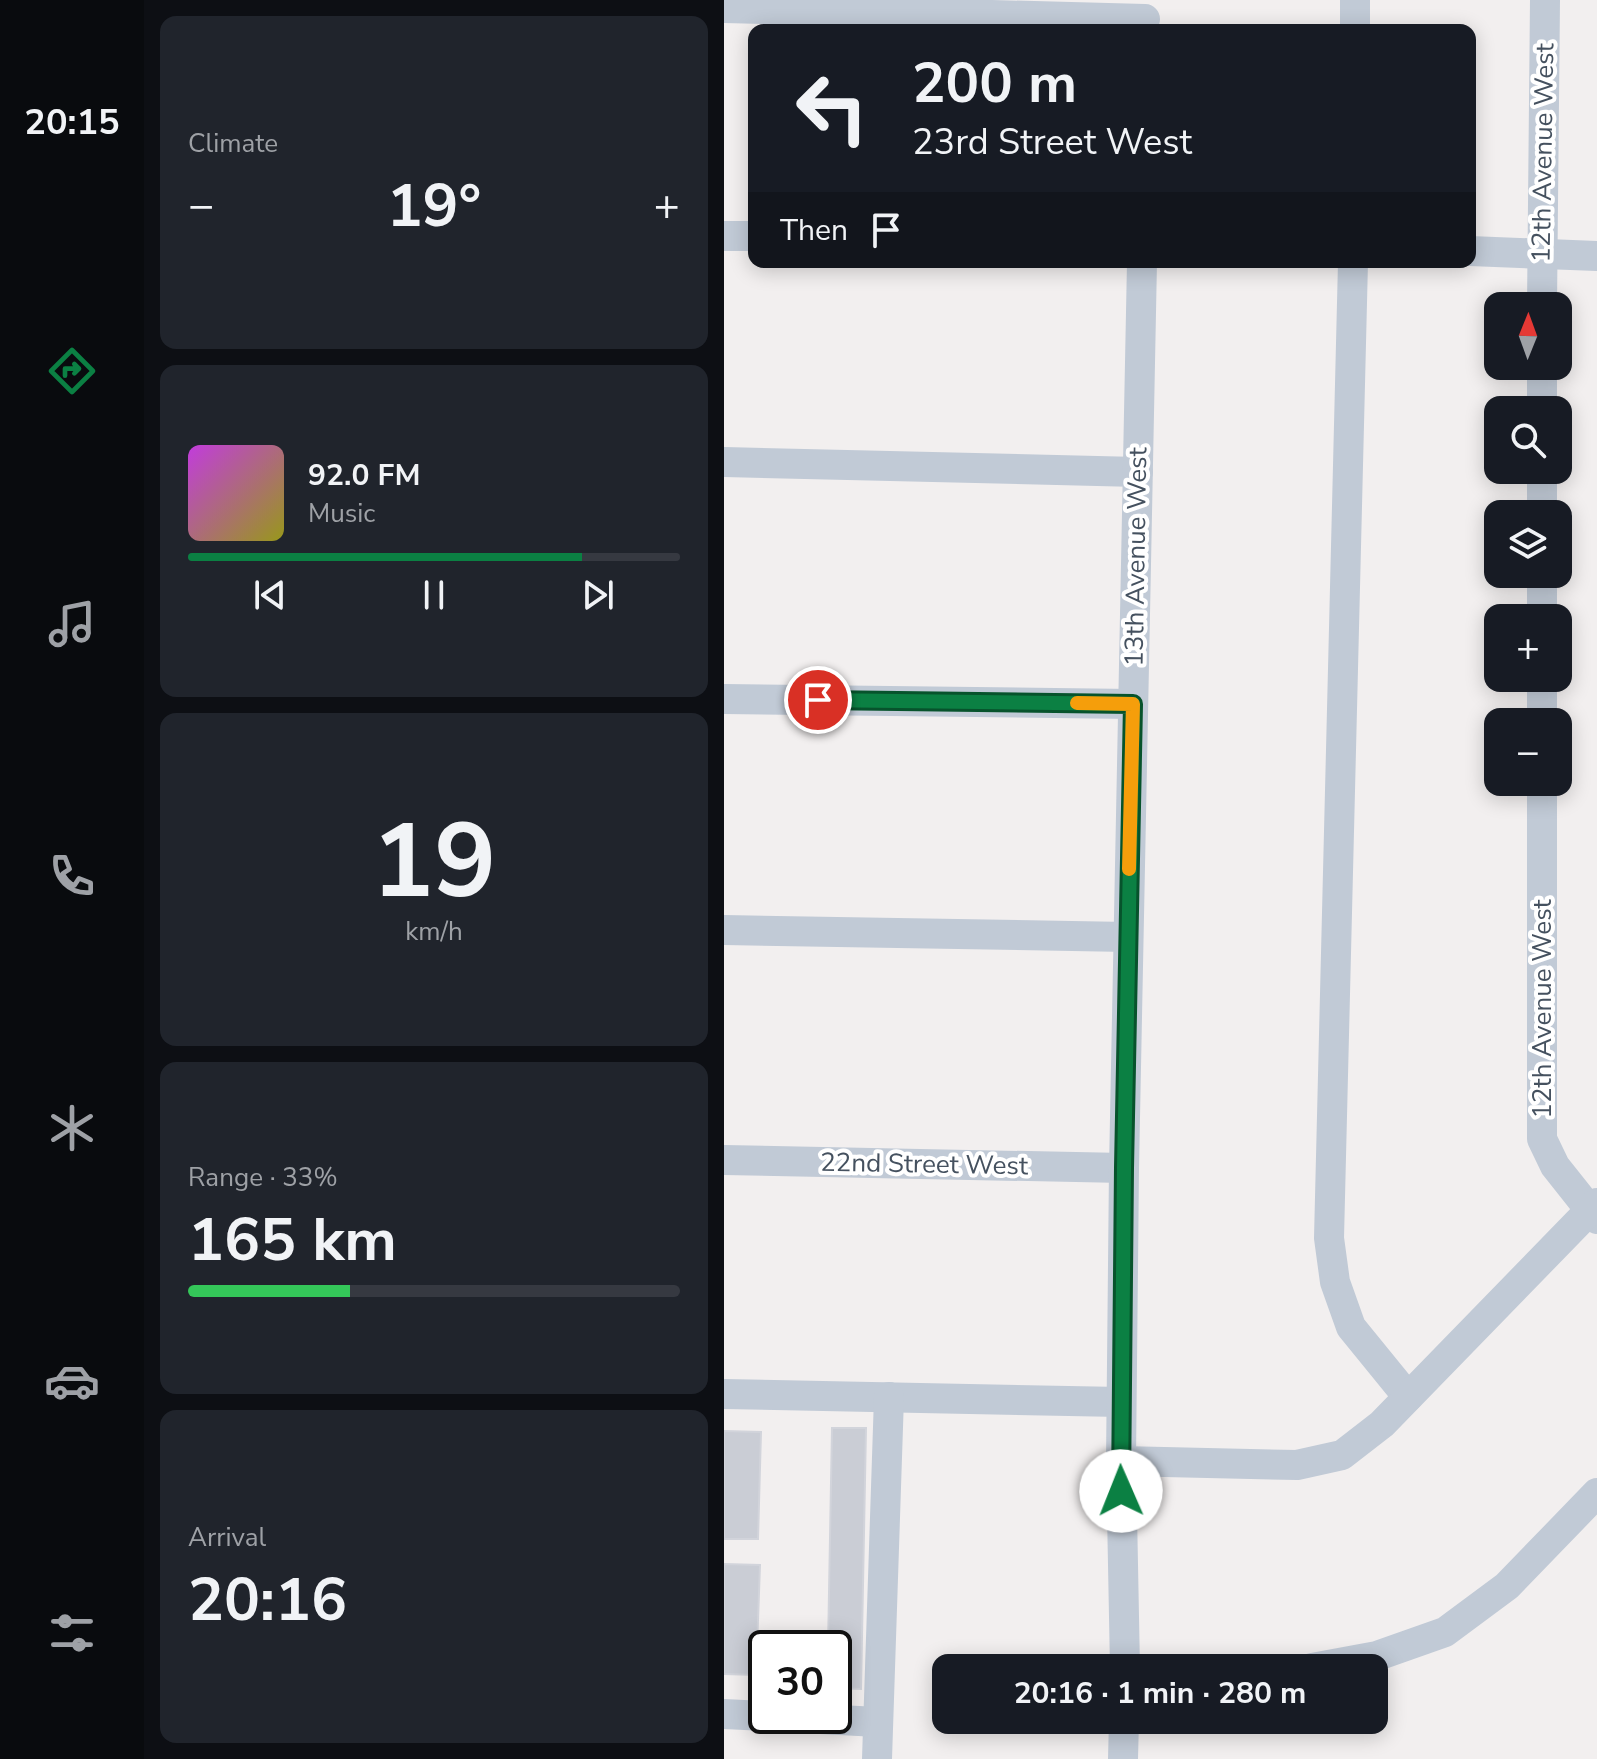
<!DOCTYPE html>
<html lang="en">
<head>
<meta charset="utf-8">
<style>
  body { margin:0; font-family:"Nunito Sans",sans-serif; background:#20242c; color:#f1f3f6; height:100vh; display:flex; flex-direction:column; font-size:30px; white-space:nowrap }
  * { box-sizing:border-box; margin:0 }
  p { font-size:26px; color:#9ea1a6 }
  .icon { flex:none; width:44px; height:44px; fill:none; stroke:currentColor; stroke-width:2; stroke-linecap:round; stroke-linejoin:round }
  .map { position:relative; flex:1; overflow:hidden }
  .details { display:flex; flex-direction:column; gap:16px; padding:16px; background:#0d0f14; width:580px }
  .details>* { flex:none }
  .guide { position:absolute; left:24px; top:24px; width:728px; height:244px; border-radius:16px; box-shadow:0 4px 20px #0003; background:#171b24; color:#f1f3f6; overflow:hidden }
  .needle { width:52px; rotate:1deg }
  .controls { position:absolute; left:760px; top:292px; display:grid; gap:16px }
  .controls a { display:grid; place-items:center; width:88px; height:88px; border-radius:16px; background:#171b24; box-shadow:0 4px 20px #0003; font-size:40px }
  .speed { position:absolute; left:24px; top:1630px; display:flex; gap:16px; font-size:40px; font-weight:700; text-align:center }
  .speed>* { display:grid; place-content:center; width:104px; height:104px; border-radius:50%; background:#171b24; box-shadow:0 4px 20px #0003; line-height:1 }
  .speed .limit { border:4px solid #111; border-radius:12px; background:#fff; color:#111 }
  .pin { position:absolute; display:grid; place-items:center; width:68px; height:68px; color:#fff; margin:-34px; border:4px solid #fff; border-radius:50%; box-shadow:0 2px 8px #0007 }
  .me { position:absolute; width:88px; margin:-44px; rotate:359deg; stroke-linejoin:round; filter:drop-shadow(0 0 6px #0008) }
  .turn { display:flex; align-items:center; gap:28px; height:168px; padding:0 32px; font-size:36px }
  .turn .icon { width:104px; height:104px; stroke-width:2.5 }
  .turn b { display:block; font-size:56px; line-height:68px }
  .then { display:flex; align-items:center; height:76px; padding:0 32px; background:#0003; gap:16px; font-size:30px }
  .big { font-size:60px; font-weight:700; line-height:1.1 }
  .details .tile { flex:1; display:flex; flex-direction:column; justify-content:center; gap:12px; min-width:0; padding:0 28px; border-radius:16px; background:#20242c }
  .details .dial { align-items:center; gap:0 }
  .dial b { font-size:104px; line-height:1 }
  .song { display:flex; align-items:center; gap:24px }
  .cover { width:96px; height:96px; border-radius:12px; background:linear-gradient(135deg,hsl(290 70% 55%),hsl(60 70% 35%)) }
  .played { height:8px; border-radius:4px; background:linear-gradient(90deg,#0b8043 80%,#363941 80%) }
  .keys { display:flex; justify-content:space-around; direction:ltr }
  .heat { display:flex; justify-content:space-between; align-items:center; font-size:44px; direction:ltr }
  .charge { height:12px; border-radius:6px; background:linear-gradient(90deg,#34c759 33%,#363941 0) }
  .trip { position:absolute; left:208px; top:1654px; width:456px; height:80px; border-radius:16px; background:#171b24; box-shadow:0 4px 20px #0003; font-weight:700; line-height:80px; text-align:center }
  main { display:flex; flex:1; min-height:0 }
  .tab-bar { display:flex; flex-direction:column; width:144px; justify-content:space-around; align-items:center; background:#090b0e; color:#9ea1a6 }
  .tab-bar .icon { width:56px; height:56px }
  .tab-bar .active { color:#0b8043 }
  .tab-bar b { font-size:36px; color:#f1f3f6 }
  .map>svg:first-child { display:block }
  .building { fill:#cacdd5; stroke:#d2d4db; stroke-width:2 }
  .lines { fill:none; stroke-linecap:round; stroke-linejoin:round }
  .minor { stroke:#c1cad6; stroke-width:30 }
  .route-casing { stroke:#07532c; stroke-width:20 }
  .route { stroke:#0b8043; stroke-width:14 }
  .slow { stroke:#f59e0b; stroke-width:14 }
  .labels { text-anchor:middle; dominant-baseline:central; stroke-width:8; stroke-linejoin:round; paint-order:stroke }
  .street-label { font-size:26px; fill:#45515f; stroke:#fff }
</style>
</head>
<body>
<main>
<nav class="tab-bar">
<b>20:15</b>
<svg class="icon active" aria-label="directions" viewBox="0 0 24 24"><path d="M12 3l9 9-9 9-9-9zM9 14v-3h6M13 9l2 2-2 2"/></svg>
<svg class="icon" aria-label="music" viewBox="0 0 24 24"><path d="M9 18V5l10-2v13"/><circle cx="6" cy="18" r="3"/><circle cx="16" cy="16" r="3"/></svg>
<svg class="icon" aria-label="phone" viewBox="0 0 24 24"><path d="M5 4h4l2 5-3 2q2 4 5 5l2-3 5 2v4C11 20 4 13 5 4z"/></svg>
<svg class="icon" aria-label="climate" viewBox="0 0 24 24"><path d="M12 3v18M4 7l16 10M4 17L20 7"/></svg>
<svg class="icon" aria-label="car" viewBox="0 0 24 24"><path d="M5 17H2v-5l4-1 3-4h7l3 4 3 1v5h-3M9 17h6M6 11h13"/><circle cx="7" cy="17" r="2"/><circle cx="17" cy="17" r="2"/></svg>
<svg class="icon" aria-label="filters" viewBox="0 0 24 24"><path d="M4 7h16M4 17h16"/><circle cx="9" cy="7" r="2"/><circle cx="15" cy="17" r="2"/></svg>
</nav>
<section class="details">
<div class="tile"><p>Climate</p>
<div class="heat"><a>−</a><b class="big">19°</b><a>+</a></div>
</div>
<div class="tile">
<div class="song"><i class="cover"></i><div><b>92.0 FM</b><p>Music</p></div></div>
<div class="played"></div>
<div class="keys"><svg class="icon" aria-label="previous" viewBox="0 0 24 24"><path d="M18 5L8 12l10 7zM5 5v14"/></svg><svg class="icon" aria-label="pause" viewBox="0 0 24 24"><path d="M8 5v14M16 5v14"/></svg><svg class="icon" aria-label="next" viewBox="0 0 24 24"><path d="M6 5l10 7-10 7zM19 5v14"/></svg></div>
</div>
<div class="tile dial"><b>19</b><p>km/h</p></div>
<div class="tile"><p>Range · 33%</p><b class="big">165 km</b><div class="charge"></div></div>
<div class="tile"><p>Arrival</p><b class="big">20:16</b></div>
</section>
<div class="map">
<svg width="873" height="1759" viewBox="0 0 873 1759">
  <rect width="100%" height="100%" fill="#f2efef"/>
  <!-- building -->
  <g class="building">
    <path d="M108,1428H142L137,1689L110,1688V1648H104Z"/>
    <path d="M0,1431L37,1432L34,1539H0Z"/>
    <path d="M0,1564L36,1565L32,1675L0,1674Z"/>
  </g>
  <g class="lines">
    <!-- minor -->
    <g class="minor">
      <path d="M0,8L421,19"/>
      <path d="M631,30V0"/>
      <path d="M0,236H30"/>
      <path d="M746,251L873,256"/>
      <path d="M629,262L605,1238L611,1282L627,1327L684,1397"/>
      <path d="M818,306L821,0"/>
      <path d="M818,366V410"/>
      <path d="M0,462L414,472"/>
      <path d="M818,470V514"/>
      <path d="M818,574V618"/>
      <path d="M818,678V722"/>
      <path d="M0,699L409,704"/>
      <path d="M818,782V1139L831,1166L873,1219"/>
      <path d="M0,930L404,937"/>
      <path d="M0,1160L400,1168"/>
      <path d="M0,1394L397,1402"/>
      <path d="M397,1461L573,1465L618,1455L658,1424L873,1203"/>
      <path d="M404,1668H401L397,1461L400,1168L418,262"/>
      <path d="M588,1668L653,1656L721,1632L783,1586L873,1493"/>
      <path d="M0,1714L154,1722"/>
      <path d="M153,1759L165,1397"/>
      <path d="M399,1759L400,1720"/>
    </g>
  </g>
  <g class="lines">
    <defs>
      <path id="route" d="M94,700L409,704L400,1168L397,1491"/>
    </defs>
    <!-- route casing -->
    <use href="#route" class="route-casing"/>
    <!-- route -->
    <use href="#route" class="route"/>
    <!-- slow -->
    <path class="slow" d="M353,703L409,704L405,869"/>
  </g>
  <g class="labels">
    <!-- street labels -->
    <g class="street-label">
      <text transform="translate(819 153) rotate(-89)">12th Avenue West</text>
      <text transform="translate(412 557) rotate(-89)">13th Avenue West</text>
      <text transform="translate(818 1009) rotate(-90)">12th Avenue West</text>
      <text transform="translate(200 1164) rotate(1)">22nd Street West</text>
    </g>
  </g>
</svg>
<div class="controls">
<a><svg class="needle" viewBox="-14 -14 28 28"><path d="M0-13l5 13h-10z" fill="#e53935"/><path d="M0 13l5-13h-10z" fill="#9ea1a6"/></svg></a>
<a><svg class="icon" aria-label="search" viewBox="0 0 24 24"><circle cx="10" cy="10" r="6"/><path d="M15 15l6 6"/></svg></a>
<a><svg class="icon" aria-label="layers" viewBox="0 0 24 24"><path d="M12 4l9 5-9 5-9-5zM3 14l9 5 9-5"/></svg></a>
<a>+</a>
<a>−</a>
</div>
<div class="speed"><div class="limit">30</div></div>
<div class="pin" style="left:94px;top:700px;background:#d93025"><svg class="icon" aria-label="arrive" viewBox="0 0 24 24"><path d="M6 21V4h12l-3 4 3 4H6"/></svg></div>
<svg class="me" style="left:397px;top:1491px" viewBox="-20 -20 40 40"><circle r="19" fill="#fff"/><path d="M0-13L10 11 0 6-10 11z" fill="#0b8043"/></svg>
<div class="trip">20:16 · 1 min · 280 m</div>
<div class="guide">
<div class="turn"><svg class="icon" aria-label="left" viewBox="0 0 24 24"><path d="M17 20v-9H6M10 6l-5 5 5 5"/></svg><div><b>200 m</b>23rd Street West</div></div>
<div class="then">Then<svg class="icon" aria-label="arrive" viewBox="0 0 24 24"><path d="M6 21V4h12l-3 4 3 4H6"/></svg></div>
</div>
</div>
</main>
</body>
</html>
